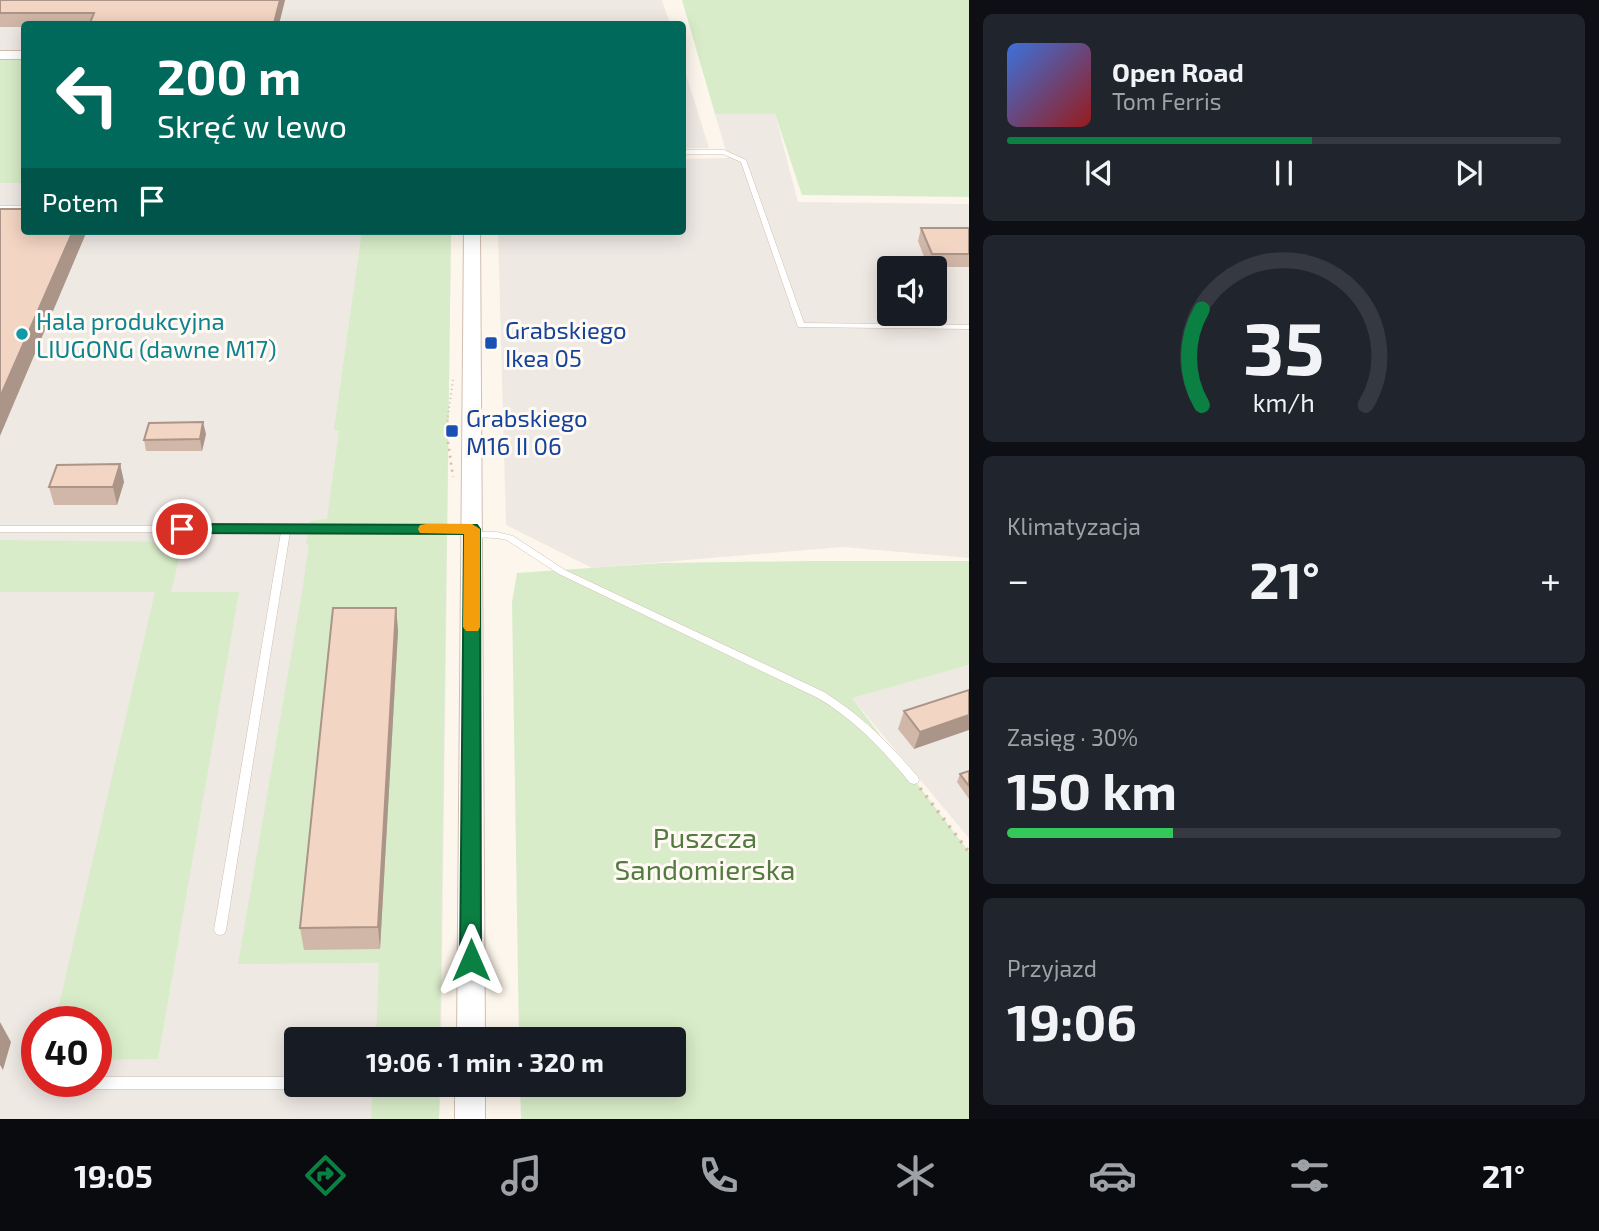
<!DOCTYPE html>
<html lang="pl">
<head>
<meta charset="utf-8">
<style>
  body { margin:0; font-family:"Exo 2",sans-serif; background:#20242c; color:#f1f3f6; height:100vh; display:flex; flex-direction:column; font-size:26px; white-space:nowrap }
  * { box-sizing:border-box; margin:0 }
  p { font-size:23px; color:#9ea1a6 }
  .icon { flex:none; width:38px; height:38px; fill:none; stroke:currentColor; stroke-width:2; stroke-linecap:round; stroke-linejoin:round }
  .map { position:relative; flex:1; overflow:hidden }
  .side { display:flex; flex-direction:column; gap:14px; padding:14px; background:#0d0f14; width:630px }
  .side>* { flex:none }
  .banner { position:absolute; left:21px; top:21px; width:665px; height:214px; border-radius:7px; box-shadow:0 4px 18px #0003; background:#00695c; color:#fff; overflow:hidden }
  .fabs { position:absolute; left:877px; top:256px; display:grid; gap:14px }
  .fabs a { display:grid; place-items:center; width:70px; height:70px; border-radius:7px; background:#171b24; box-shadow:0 4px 18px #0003; font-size:35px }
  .speed { position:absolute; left:21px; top:1006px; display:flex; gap:14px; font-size:35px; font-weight:700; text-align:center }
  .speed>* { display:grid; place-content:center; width:91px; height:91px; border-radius:50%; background:#171b24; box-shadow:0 4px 18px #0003; line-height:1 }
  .speed .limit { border:10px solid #d22; background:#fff; color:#111 }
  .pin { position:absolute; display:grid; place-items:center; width:60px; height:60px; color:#fff; margin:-30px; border:4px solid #fff; border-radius:50%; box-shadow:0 2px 7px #0007 }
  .me { position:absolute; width:77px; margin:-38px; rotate:0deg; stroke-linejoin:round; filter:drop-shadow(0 0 5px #0008) }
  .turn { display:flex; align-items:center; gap:24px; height:147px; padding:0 21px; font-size:32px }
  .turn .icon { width:91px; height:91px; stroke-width:2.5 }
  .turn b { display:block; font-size:49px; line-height:60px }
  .then { display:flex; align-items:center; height:66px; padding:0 21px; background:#0003; gap:14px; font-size:26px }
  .big { font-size:52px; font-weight:700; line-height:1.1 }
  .side .widget { flex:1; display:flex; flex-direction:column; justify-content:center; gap:10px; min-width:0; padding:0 24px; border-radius:10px; background:#20242c }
  .side .dial { align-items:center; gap:0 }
  .dial svg { height:182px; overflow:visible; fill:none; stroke:#363941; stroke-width:7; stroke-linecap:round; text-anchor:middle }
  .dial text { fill:#f1f3f6; stroke:none }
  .song { display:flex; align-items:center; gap:21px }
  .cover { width:84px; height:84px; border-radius:10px; background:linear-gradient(135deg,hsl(220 70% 55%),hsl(0 70% 35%)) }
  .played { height:7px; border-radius:4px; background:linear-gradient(90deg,#0b8043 55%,#363941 55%) }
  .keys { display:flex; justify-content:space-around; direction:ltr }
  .heat { display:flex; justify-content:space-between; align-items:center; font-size:38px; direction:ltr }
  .charge { height:10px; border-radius:5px; background:linear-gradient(90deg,#34c759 30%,#363941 0) }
  .trip { position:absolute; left:284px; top:1027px; width:402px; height:70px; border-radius:7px; background:#171b24; box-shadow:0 4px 18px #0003; font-weight:700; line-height:70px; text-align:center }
  .dock { display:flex; height:112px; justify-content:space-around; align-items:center; background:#090b0e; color:#9ea1a6 }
  .dock .icon { width:49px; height:49px }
  .dock .selected { color:#0b8043 }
  .dock b { font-size:32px; color:#f1f3f6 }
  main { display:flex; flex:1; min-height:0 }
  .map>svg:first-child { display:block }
  .industrial { fill:#efe9e4; fill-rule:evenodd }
  .green { fill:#d8ecc9 }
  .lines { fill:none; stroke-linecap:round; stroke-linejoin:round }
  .service-casing { stroke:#d1beb0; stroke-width:1 }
  .tertiary-casing { stroke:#d1beb0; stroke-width:2 }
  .path-far2 { stroke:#d9b8a5; stroke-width:2; stroke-dasharray:1 3.5; stroke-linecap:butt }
  .path-far1 { stroke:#d9b8a5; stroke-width:2.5; stroke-dasharray:2 5; stroke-linecap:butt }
  .path { stroke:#d9b8a5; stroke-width:3.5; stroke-dasharray:2.5 7; stroke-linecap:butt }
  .service { fill:#fff; fill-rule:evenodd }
  .tertiary { fill:#fff; fill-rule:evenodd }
  .wall { fill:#d1b7a8 }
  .shaded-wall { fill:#aa9588 }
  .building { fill:#f3d5c3; stroke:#aa9588; stroke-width:2 }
  .route { fill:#0b8043; stroke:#07532c; stroke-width:2 }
  .slow { fill:#f59e0b }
  .culture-dot { fill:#0f9aa8; stroke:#fffaf3; stroke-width:2.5 }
  .transit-dot { fill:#1a4fb4; stroke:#fffaf3; stroke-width:2.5 }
  .labels { text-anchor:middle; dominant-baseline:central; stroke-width:6; stroke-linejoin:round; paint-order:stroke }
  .culture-label { font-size:24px; fill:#0d838f; stroke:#fffaf3; text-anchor:start }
  .transit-label { font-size:24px; fill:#164399; stroke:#fffaf3; text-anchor:start }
  .near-park-label { font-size:28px; fill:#537a41; stroke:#fffaf3 }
</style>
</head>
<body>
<main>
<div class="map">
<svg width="969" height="1119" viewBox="0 0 969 1119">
  <rect width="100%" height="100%" fill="#fdf6ec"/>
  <!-- industrial -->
  <g class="industrial">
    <path d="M0,0H662L670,24H24V231H451L441,1039L296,1040V1085H440L439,1119H0ZM37,1022H96V1082H37Z"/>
    <path d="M682,65H683L709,148H683Z"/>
    <path d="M715,114H775L798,202L969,204V558L843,547L592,568L506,525L498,231H682L683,159L728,158ZM889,268H934V313H889Z"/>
    <path d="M969,665V838L851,697Z"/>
  </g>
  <!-- green -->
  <g class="green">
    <path d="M682,0H969V197L802,195L775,114H715Z"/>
    <rect x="0" y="60" width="24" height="123"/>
    <path d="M362,231H451L440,1039H376L379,963L238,964L302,592L309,545L306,544L310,521L327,519L339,431L334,430Z"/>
    <path d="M0,540L183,542L171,592H239L158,1059L96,1060V1022H55L155,592H0Z"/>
    <path d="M809,561H969V665L852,698L969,852V1119H521L520,1085H674V1040L519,1039L512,602L517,573L662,563Z"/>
    <path d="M373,1085H440L439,1119H371Z"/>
  </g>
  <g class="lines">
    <defs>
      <g id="service">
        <path d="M682,150H724L746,160L804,323L969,325V329L798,327L741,162L723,154H682Z"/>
        <rect x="0" y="206" width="24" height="4"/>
        <path d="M0,526H472L476,529L472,532H290L226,930L224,934L220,935L216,934L214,930L281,532H0Z"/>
        <path d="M472,532H497L513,536L565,570L824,692C861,715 890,744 918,777L919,780L918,783L914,784L910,783C883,750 855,720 818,698L559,574L507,540L497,538L469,537L468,535Z"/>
        <path d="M96,1077H296V1085H301L300,1087L296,1089H51L47,1087L45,1083V1082H96Z"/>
      </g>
      <g id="tertiary">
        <rect x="0" y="51" width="24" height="8"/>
        <path d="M464,231H480L485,1040H457Z"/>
        <rect x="455" y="1085" width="30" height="34"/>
      </g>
    </defs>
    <!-- service casing -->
    <use href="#service" class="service-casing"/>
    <!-- tertiary casing -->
    <use href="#tertiary" class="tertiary-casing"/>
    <!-- path-far2 -->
    <path class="path-far2" d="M446,430L453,380"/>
    <!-- path-far1 -->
    <path class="path-far1" d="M446,428L453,477"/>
    <!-- path -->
    <path class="path" d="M920,788L969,852"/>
    <!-- service -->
    <use href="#service" class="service"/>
    <!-- tertiary -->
    <use href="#tertiary" class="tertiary"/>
  </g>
  <!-- wall -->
  <g class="wall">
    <path d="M0,0H285L279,24H24V27H0Z"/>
    <path d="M921,228H969V267H928L918,241Z"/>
    <path d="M206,434L202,451H146L144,440Z"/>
    <path d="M120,464L124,482L117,505H54L49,487Z"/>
    <path d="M396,608L398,631L380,949L304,950L300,928Z"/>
    <path d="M969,690L914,749L898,729L904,711Z"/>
    <path d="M969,771V799L957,782L960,774Z"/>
  </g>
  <!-- shaded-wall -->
  <g class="shaded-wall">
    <path d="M280,0H285L279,24H274Z"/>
    <path d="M73,231H87L0,436V397Z"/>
    <path d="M203,422L206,434L202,451L200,439Z"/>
    <path d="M120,464L124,482L117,505L113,487Z"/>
    <path d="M396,608L398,631L380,949L378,927Z"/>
    <path d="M969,715V730L914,749L920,732Z"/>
    <path d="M0,1022L11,1042L3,1070L0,1065Z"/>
  </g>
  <!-- building -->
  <g class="building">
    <path d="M0,0H280L274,23H90L94,13H0Z"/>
    <path d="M0,209H24V231H73L0,397Z"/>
    <path d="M921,228H969V254H932Z"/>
    <path d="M203,422L200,439L144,440L149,423Z"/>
    <path d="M120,464L113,487H49L57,465Z"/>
    <path d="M333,608H396L378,927L300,928Z"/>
    <path d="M969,690V715L920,732L904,711Z"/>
    <path d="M969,771V786L960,774Z"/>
  </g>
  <!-- route -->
  <path class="route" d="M182,524L477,525L480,529L481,960L478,967L471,969L463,967L460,960L464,534L176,533L174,529Z"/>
  <!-- slow -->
  <path class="slow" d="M426,524H472L480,529V627L478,631H466L463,627L464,534L420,533L418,529L420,525Z"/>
  <!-- markers -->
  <circle class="culture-dot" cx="22" cy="334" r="7"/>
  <g class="transit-dot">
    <rect x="484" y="336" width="14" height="14" rx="3.5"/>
    <rect x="445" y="424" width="14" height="14" rx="3.5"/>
  </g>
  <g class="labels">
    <!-- culture labels -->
    <g class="culture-label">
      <text x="36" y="320">Hala produkcyjna<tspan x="36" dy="28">LIUGONG (dawne M17)</tspan></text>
    </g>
    <!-- transit labels -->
    <g class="transit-label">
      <text x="505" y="329">Grabskiego<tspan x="505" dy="28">Ikea 05</tspan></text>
      <text x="466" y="417">Grabskiego<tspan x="466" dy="28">M16 II 06</tspan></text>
    </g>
    <!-- near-park labels -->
    <g class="near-park-label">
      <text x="705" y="837">Puszcza<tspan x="705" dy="32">Sandomierska</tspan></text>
    </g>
  </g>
</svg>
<div class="fabs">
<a><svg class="icon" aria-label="sound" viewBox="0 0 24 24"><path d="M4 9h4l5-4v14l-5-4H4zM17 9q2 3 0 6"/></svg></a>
</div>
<div class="speed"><div class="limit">40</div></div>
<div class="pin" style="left:182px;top:529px;background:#d93025"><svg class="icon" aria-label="arrive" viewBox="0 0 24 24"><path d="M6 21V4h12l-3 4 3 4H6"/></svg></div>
<svg class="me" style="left:471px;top:960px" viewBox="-20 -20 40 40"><path d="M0-17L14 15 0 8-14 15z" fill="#0b8043" stroke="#fff" stroke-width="4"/></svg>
<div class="trip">19:06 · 1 min · 320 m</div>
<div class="banner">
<div class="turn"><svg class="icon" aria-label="left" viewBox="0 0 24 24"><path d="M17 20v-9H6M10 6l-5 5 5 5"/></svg><div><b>200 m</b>Skręć w lewo</div></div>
<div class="then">Potem<svg class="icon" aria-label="arrive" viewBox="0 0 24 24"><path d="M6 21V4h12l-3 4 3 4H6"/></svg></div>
</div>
</div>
<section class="side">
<div class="widget">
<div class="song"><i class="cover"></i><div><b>Open Road</b><p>Tom Ferris</p></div></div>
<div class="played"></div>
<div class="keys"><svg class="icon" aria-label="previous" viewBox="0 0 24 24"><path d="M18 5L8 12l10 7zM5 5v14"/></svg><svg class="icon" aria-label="pause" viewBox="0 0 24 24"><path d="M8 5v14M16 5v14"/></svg><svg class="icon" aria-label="next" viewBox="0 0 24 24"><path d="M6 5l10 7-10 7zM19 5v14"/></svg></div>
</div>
<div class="widget dial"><svg viewBox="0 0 100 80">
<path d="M14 69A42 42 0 1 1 86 69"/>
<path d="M14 69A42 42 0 0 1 14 27" stroke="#0b8043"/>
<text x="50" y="56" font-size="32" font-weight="700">35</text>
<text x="50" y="72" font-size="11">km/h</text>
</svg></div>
<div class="widget"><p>Klimatyzacja</p>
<div class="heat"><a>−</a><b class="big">21°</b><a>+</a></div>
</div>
<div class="widget"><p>Zasięg · 30%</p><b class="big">150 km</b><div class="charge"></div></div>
<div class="widget"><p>Przyjazd</p><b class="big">19:06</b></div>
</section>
</main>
<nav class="dock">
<b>19:05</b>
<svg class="icon selected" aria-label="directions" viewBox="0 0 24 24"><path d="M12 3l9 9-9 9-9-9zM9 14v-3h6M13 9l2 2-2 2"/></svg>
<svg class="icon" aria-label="music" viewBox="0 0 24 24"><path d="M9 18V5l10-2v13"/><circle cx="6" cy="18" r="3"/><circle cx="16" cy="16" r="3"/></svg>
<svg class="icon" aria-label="phone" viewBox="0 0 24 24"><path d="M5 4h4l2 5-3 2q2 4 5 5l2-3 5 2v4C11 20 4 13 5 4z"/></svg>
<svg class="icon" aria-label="climate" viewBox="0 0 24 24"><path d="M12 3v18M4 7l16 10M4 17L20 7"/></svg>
<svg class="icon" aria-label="car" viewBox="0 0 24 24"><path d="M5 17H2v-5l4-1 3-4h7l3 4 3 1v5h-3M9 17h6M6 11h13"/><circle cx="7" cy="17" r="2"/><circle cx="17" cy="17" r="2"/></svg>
<svg class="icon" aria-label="filters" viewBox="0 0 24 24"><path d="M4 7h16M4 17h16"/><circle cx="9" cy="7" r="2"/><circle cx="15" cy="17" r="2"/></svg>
<b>21°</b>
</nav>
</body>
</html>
